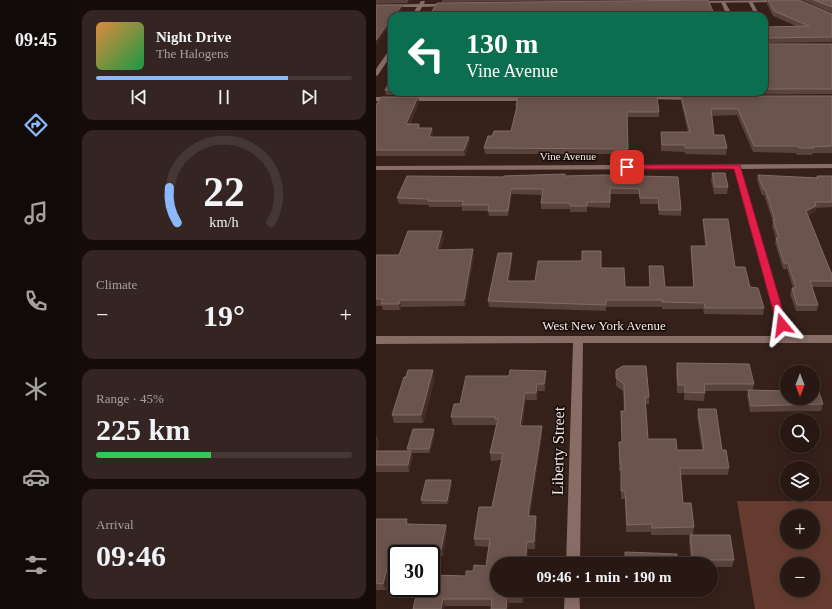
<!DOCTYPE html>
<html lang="en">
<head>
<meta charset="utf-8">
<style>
  body { margin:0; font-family:"Times New Roman",serif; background:#342522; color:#f1f3f6; height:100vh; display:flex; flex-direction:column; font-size:15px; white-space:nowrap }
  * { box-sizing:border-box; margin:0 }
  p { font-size:13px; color:#a5a0a0 }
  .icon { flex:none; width:22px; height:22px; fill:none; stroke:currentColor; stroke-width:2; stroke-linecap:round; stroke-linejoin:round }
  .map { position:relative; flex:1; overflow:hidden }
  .drawer { display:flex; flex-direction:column; gap:10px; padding:10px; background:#160d0b; width:304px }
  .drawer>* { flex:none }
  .top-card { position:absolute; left:12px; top:12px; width:380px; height:84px; border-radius:12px; box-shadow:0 2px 10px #0003,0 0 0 1px #443734; background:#0b6e4f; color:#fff; overflow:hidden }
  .needle { width:26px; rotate:180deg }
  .tools { position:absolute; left:404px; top:365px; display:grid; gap:8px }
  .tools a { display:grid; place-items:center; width:40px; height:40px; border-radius:50%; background:#281814; box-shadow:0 2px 10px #0003,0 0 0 1px #443734; font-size:20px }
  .speed { position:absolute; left:12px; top:545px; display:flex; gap:8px; font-size:20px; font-weight:700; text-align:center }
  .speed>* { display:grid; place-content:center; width:52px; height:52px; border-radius:50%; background:#281814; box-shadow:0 2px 10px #0003,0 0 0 1px #443734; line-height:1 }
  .speed .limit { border:2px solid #111; border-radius:6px; background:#fff; color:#111 }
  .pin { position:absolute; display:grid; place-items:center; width:34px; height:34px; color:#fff; margin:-17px; border-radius:8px; box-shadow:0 2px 6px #0006 }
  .me { position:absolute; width:44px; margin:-22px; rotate:344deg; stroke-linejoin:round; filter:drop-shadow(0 0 3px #0008) }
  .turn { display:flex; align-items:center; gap:14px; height:84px; padding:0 12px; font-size:18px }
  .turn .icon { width:52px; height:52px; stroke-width:2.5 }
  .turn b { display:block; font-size:28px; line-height:34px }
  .big { font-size:30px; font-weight:600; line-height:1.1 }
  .drawer .tile { flex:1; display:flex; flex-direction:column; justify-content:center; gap:6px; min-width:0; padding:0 14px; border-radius:12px; background:#342522 }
  .drawer .dial { align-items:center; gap:0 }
  .dial svg { height:104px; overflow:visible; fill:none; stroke:#443734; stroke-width:7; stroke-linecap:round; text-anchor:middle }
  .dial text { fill:#f1f3f6; stroke:none }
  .song { display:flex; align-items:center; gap:12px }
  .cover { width:48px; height:48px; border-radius:6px; background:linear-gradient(135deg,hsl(30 70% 55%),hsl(140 70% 35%)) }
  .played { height:4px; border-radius:2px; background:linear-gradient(90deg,#8bb9fc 75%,#443734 75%) }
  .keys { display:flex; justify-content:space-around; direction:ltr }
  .heat { display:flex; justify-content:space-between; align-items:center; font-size:22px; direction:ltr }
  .charge { height:6px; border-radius:3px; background:linear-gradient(90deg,#34c759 45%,#443734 0) }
  .trip { position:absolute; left:114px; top:557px; width:228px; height:40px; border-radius:20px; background:#281814; box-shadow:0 2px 10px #0003,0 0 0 1px #443734; font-weight:600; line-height:40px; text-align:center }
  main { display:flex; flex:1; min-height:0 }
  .tabs { display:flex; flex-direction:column; width:72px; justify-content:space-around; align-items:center; background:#100a08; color:#a5a0a0 }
  .tabs .icon { width:28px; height:28px }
  .tabs .on { color:#8bb9fc }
  .tabs b { font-size:18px; color:#f1f3f6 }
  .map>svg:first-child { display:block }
  .green { fill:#673c30; fill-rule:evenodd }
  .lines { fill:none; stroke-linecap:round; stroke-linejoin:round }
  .service { fill:#886d66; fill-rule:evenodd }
  .minor { fill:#886d66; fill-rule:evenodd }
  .wall { fill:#58423b }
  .shaded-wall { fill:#432d26 }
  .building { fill:#6a544d; stroke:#806c65 }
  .route { fill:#e11d48; stroke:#92132f }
  .labels { text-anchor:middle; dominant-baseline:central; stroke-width:3; stroke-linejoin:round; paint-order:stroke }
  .far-street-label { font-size:11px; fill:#faebe6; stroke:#170d0a }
  .street-label { font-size:13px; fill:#faebe6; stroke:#170d0a }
  .near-street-label { font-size:16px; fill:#faebe6; stroke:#170d0a }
</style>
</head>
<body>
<main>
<nav class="tabs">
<b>09:45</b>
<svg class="icon on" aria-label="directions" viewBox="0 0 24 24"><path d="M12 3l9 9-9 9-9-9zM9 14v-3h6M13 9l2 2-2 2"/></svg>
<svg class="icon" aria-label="music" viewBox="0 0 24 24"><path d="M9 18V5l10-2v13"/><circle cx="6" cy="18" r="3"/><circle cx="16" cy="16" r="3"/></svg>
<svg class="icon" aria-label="phone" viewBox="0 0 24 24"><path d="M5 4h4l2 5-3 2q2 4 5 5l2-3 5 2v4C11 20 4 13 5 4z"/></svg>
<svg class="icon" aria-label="climate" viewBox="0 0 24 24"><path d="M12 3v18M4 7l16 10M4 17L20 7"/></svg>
<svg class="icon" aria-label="car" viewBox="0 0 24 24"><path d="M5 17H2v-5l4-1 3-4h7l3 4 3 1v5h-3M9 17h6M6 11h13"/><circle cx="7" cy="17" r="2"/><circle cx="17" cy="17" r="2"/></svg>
<svg class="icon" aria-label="filters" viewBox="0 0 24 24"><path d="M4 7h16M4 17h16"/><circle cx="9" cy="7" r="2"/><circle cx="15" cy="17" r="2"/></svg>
</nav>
<section class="drawer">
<div class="tile">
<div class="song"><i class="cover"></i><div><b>Night Drive</b><p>The Halogens</p></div></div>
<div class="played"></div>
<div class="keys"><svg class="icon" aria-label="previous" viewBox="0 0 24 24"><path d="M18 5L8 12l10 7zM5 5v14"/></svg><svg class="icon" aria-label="pause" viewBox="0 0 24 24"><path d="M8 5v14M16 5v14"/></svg><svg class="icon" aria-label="next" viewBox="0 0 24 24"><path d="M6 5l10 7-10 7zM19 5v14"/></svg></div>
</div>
<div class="tile dial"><svg viewBox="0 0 100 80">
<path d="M14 69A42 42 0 1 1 86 69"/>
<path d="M14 69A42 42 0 0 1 8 42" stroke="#8bb9fc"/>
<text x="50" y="56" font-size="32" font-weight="700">22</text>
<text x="50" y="72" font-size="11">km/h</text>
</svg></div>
<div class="tile"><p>Climate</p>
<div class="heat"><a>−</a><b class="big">19°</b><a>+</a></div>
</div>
<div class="tile"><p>Range · 45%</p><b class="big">225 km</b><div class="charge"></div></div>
<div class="tile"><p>Arrival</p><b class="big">09:46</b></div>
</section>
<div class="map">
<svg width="456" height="609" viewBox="0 0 456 609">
  <rect width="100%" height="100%" fill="#36201a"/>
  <!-- green -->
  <path class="green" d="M361,501H456V609H379ZM411,516H437V542H411ZM411,564H437V590H411Z"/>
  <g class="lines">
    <!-- service -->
    <g class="service">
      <path d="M347,1L349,2L357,16H351L345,2Z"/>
      <path d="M372,1H376L384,16H378L379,15Z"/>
    </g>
    <!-- minor -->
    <g class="minor">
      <path d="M406,0L404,2L320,3L318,2L320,1Z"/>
      <path d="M45,1H49L48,4H72L74,5L72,6L46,7L41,16H35L41,7H0V5L43,4Z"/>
      <path d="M16,48V54L2,75L0,76V69L14,49Z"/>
      <path d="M268,96H318L321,98L318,100L266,99L265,98Z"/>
      <path d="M0,97H154L157,99L154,101H0Z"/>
      <path d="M456,164V168L365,169L414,335H456V343H207L204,564H190L197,343L0,344V336H404L358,169L0,170V166Z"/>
      <path d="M189,590H203L204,609H188Z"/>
    </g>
  </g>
  <!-- wall -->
  <g class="wall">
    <path d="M0,0H33L31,3L0,4Z"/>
    <path d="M66,0H282L66,2Z"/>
    <path d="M391,0H423L456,14V42L389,43V44H456V94L303,95L302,92H388V27L420,26L397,16L391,4Z"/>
    <path d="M426,0H456V13Z"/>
    <path d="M16,77V92H47L46,95H10L9,90Z"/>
    <rect x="144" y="92" width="136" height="3"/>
    <path d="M305,96H456V153H437L436,155H421L420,153L377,152L361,115L336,116L338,135L351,148L350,155L309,154V152L285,151V132H312L305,102Z"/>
    <path d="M43,102L34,124H43L44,128H56L57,133L56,137H93L94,142L89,156H0V105Z"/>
    <path d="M140,106L283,112V117H251V154H109L108,148L116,136L135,131L140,111Z"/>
    <path d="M336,173L352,187L351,194H338L335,180Z"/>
    <path d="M382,175L440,178L441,176H456V207L440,208L439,212L432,215L456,275V287H436L442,305L441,311H420L414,294L416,288H417L411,269H407L399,243L400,239L396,226L397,222L388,195H386L381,180Z"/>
    <path d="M189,176L302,177L305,210V216L283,215L282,204H264L263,194H234V208L211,207V212H194V209H165V203L166,195L136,194L132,216H113L112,211H86V207H53V205L23,204L21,198L127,177Z"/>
    <path d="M327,219L388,308L387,315L328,314L327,309H286V307H230V311L113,307L112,301L136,253V259L133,281H159L249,287H274L273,272V266L289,287H317L315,252V246H329L327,225Z"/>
    <path d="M68,237L64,250L98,256L89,306L25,307L24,310H7L6,306H0V255H23Z"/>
    <path d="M301,363L378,384L377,390L447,404L445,411L374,412L371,396L372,391H329L328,401L308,400V393H301L300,371Z"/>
    <path d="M240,370L273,397V404H269L272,439L301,450H326L321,416L322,409L346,450L353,468L352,475H305L307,503L318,527L317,535H275V532H250L249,499H245V471H243V442H246L245,411H248L247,391L240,386Z"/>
    <path d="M170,371V378L169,391H162L161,400H150L146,426L166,434L154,516L161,523L159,549H152L147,603H133L115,606H69L68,609H37L90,576L110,566L113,547L99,546L98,539L116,507L126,460L115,461L114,453L120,425H77L75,417L84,404L133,376Z"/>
    <path d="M59,378L47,423H18L16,415Z"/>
    <path d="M59,433L54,453H36L37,457L33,472H0V437H1L3,443L1,451H32L31,449Z"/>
    <path d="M76,484L72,504H46L45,500Z"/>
    <path d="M0,519L71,531L67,556H55V554H21V556H18L10,590H0Z"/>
    <path d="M314,535L358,560L356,567H335V564H315L313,542Z"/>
  </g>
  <!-- shaded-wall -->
  <g class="shaded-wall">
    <path d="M26,5L27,8L21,16H18Z"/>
    <path d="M16,18V23L0,45V40Z"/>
    <path d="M42,97L43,102L31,129L30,124Z"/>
    <path d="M56,128L57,133L53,142V137Z"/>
    <path d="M93,137L94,142L89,156L88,150Z"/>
    <path d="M135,189L136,194L132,216V211Z"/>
    <path d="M440,206L439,212L429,216L430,211Z"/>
    <path d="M66,231L68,237L62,257L61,250Z"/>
    <path d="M97,249L98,256L89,306L88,300Z"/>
    <path d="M136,253V259L131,288V281Z"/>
    <path d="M24,300L25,307L24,310L23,304Z"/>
    <path d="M57,370L59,378L47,423L45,415Z"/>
    <path d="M170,371V378L169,391L168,384Z"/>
    <path d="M161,384L162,391L161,400L160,393Z"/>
    <path d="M149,393L150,400L144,434V426Z"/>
    <path d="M166,426V434L153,523L152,516Z"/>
    <path d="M58,429L59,433L54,453L53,449Z"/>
    <path d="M1,437L3,443L0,453V440Z"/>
    <path d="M35,451L37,457L33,472L32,465Z"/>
    <path d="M75,480L76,484L72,504L71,501Z"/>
    <path d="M160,516L161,523L159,549L158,542Z"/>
    <path d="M31,519L33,525L30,524Z"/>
    <path d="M70,525L71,531L67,556L65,550Z"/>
    <path d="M151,542L152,549L151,564H149Z"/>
    <path d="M16,550L18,556L10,590L7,584Z"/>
    <path d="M147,590H148L147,603L146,596Z"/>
    <path d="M131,596L133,603L132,609H130Z"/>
    <path d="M67,599L69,606L68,609H65Z"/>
  </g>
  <!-- building -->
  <g class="building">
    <path d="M332,0L339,16H53L61,3Z"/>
    <path d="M392,0H423L456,14V37L388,38V27L433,26L398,11Z"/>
    <path d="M438,0H456V7Z"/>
    <path d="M0,5H26L18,16H16V18L0,40Z"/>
    <path d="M388,39L389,44H456V89H388Z"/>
    <path d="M16,77V90H9Z"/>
    <path d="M305,96H456V146L437,147L438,148H423L422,146H378L362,109H335L338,135H348L351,148H309V145H286L285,132H314Z"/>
    <path d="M5,97H42L30,124H43L42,128H56L53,137H93L88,150H0V105Z"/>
    <path d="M142,97H281L283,112H251L252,149L108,148L112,136H116L118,131H135L141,106H140Z"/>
    <path d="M336,173H349L352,187H339Z"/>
    <path d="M189,174V176L226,175L302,177L305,210H283L282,198H264L263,189L234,188V202H211V206H194V203H165L167,189H135L132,211H112L113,205H86L87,201H52L53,199L21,198L31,176L127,177L128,176Z"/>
    <path d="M382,175L442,178L441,176H456V202H439L440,206L430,211L456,275V281H434L442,305H421L416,288H420L412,263H408L400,238H403L397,220H399L389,189H387Z"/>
    <path d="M327,219H352L359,267H369L374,287L382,288L388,308H329L328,303L286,302V300H230V305L112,301L122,253H136L131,281H159L162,261H206V251H225V268H248L249,287H274L273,266H287L289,287H318L315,246H331Z"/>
    <path d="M32,231H66L61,250L97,249L88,300H24L23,304H5L7,299H0V255H23Z"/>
    <path d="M301,363L373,364L378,384H328L329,393L309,392V385H302Z"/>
    <path d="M247,366H270L273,397H269L272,439H300L301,450H328L322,409H340L346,450H350L353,468H304L307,503H315L318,527L276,528V524L251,525L249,491H245V463H244L243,442H246L245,411H249L248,384L240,378V370Z"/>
    <path d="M32,370H57L45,415H16L28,377H30Z"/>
    <path d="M134,370L170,371L168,384H161L160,393H149L144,426H166L152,516H160L158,542H151L149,564H121V590H147L146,596H131L130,609H115L116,599H67L65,609H37L42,588H55V575L90,576V571H97L98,565L110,566L114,539H98L103,507H116L127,453H114L122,419H119L120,417H75L78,404H84L90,376H133Z"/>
    <rect x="413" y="370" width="23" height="2"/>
    <path d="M437,375L447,404L375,406L372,390L411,391V398H437Z"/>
    <path d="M37,429H58L53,449H31Z"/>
    <path d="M0,451H35L32,465H0Z"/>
    <path d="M50,480H75L71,501L45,500Z"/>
    <path d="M0,519H31L30,524L70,525L65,550H16L7,584L0,583Z"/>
    <path d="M314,535H354L358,560H317Z"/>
    <path d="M249,552L301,554V564H249Z"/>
  </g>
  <!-- route -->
  <path class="route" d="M251,165H364L411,325L410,327H403L401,325L358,169H249V166Z"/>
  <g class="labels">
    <!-- far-street labels -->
    <g class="far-street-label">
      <text x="192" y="156">Vine Avenue</text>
    </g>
    <!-- street labels -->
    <g class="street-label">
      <text x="228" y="325">West New York Avenue</text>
    </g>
    <!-- near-street labels -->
    <g class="near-street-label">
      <text transform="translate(182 451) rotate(-89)">Liberty Street</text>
    </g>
  </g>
</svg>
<div class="tools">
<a><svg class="needle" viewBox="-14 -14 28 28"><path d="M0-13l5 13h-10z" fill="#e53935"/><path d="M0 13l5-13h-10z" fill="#a5a0a0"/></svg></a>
<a><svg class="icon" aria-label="search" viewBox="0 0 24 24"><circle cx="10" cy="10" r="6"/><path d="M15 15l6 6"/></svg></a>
<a><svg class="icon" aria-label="layers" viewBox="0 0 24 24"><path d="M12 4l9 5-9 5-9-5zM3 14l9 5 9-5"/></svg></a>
<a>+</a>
<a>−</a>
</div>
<div class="speed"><div class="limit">30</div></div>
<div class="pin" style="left:251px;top:167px;background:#d93025"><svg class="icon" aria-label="arrive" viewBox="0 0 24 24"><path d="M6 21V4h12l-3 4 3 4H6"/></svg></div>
<svg class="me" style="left:406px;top:325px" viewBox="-20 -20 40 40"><path d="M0-17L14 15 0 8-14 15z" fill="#e11d48" stroke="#fff" stroke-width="4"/></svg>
<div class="trip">09:46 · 1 min · 190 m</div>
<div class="top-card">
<div class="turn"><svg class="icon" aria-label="left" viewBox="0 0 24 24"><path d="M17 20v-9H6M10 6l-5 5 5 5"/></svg><div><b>130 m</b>Vine Avenue</div></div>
</div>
</div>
</main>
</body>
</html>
